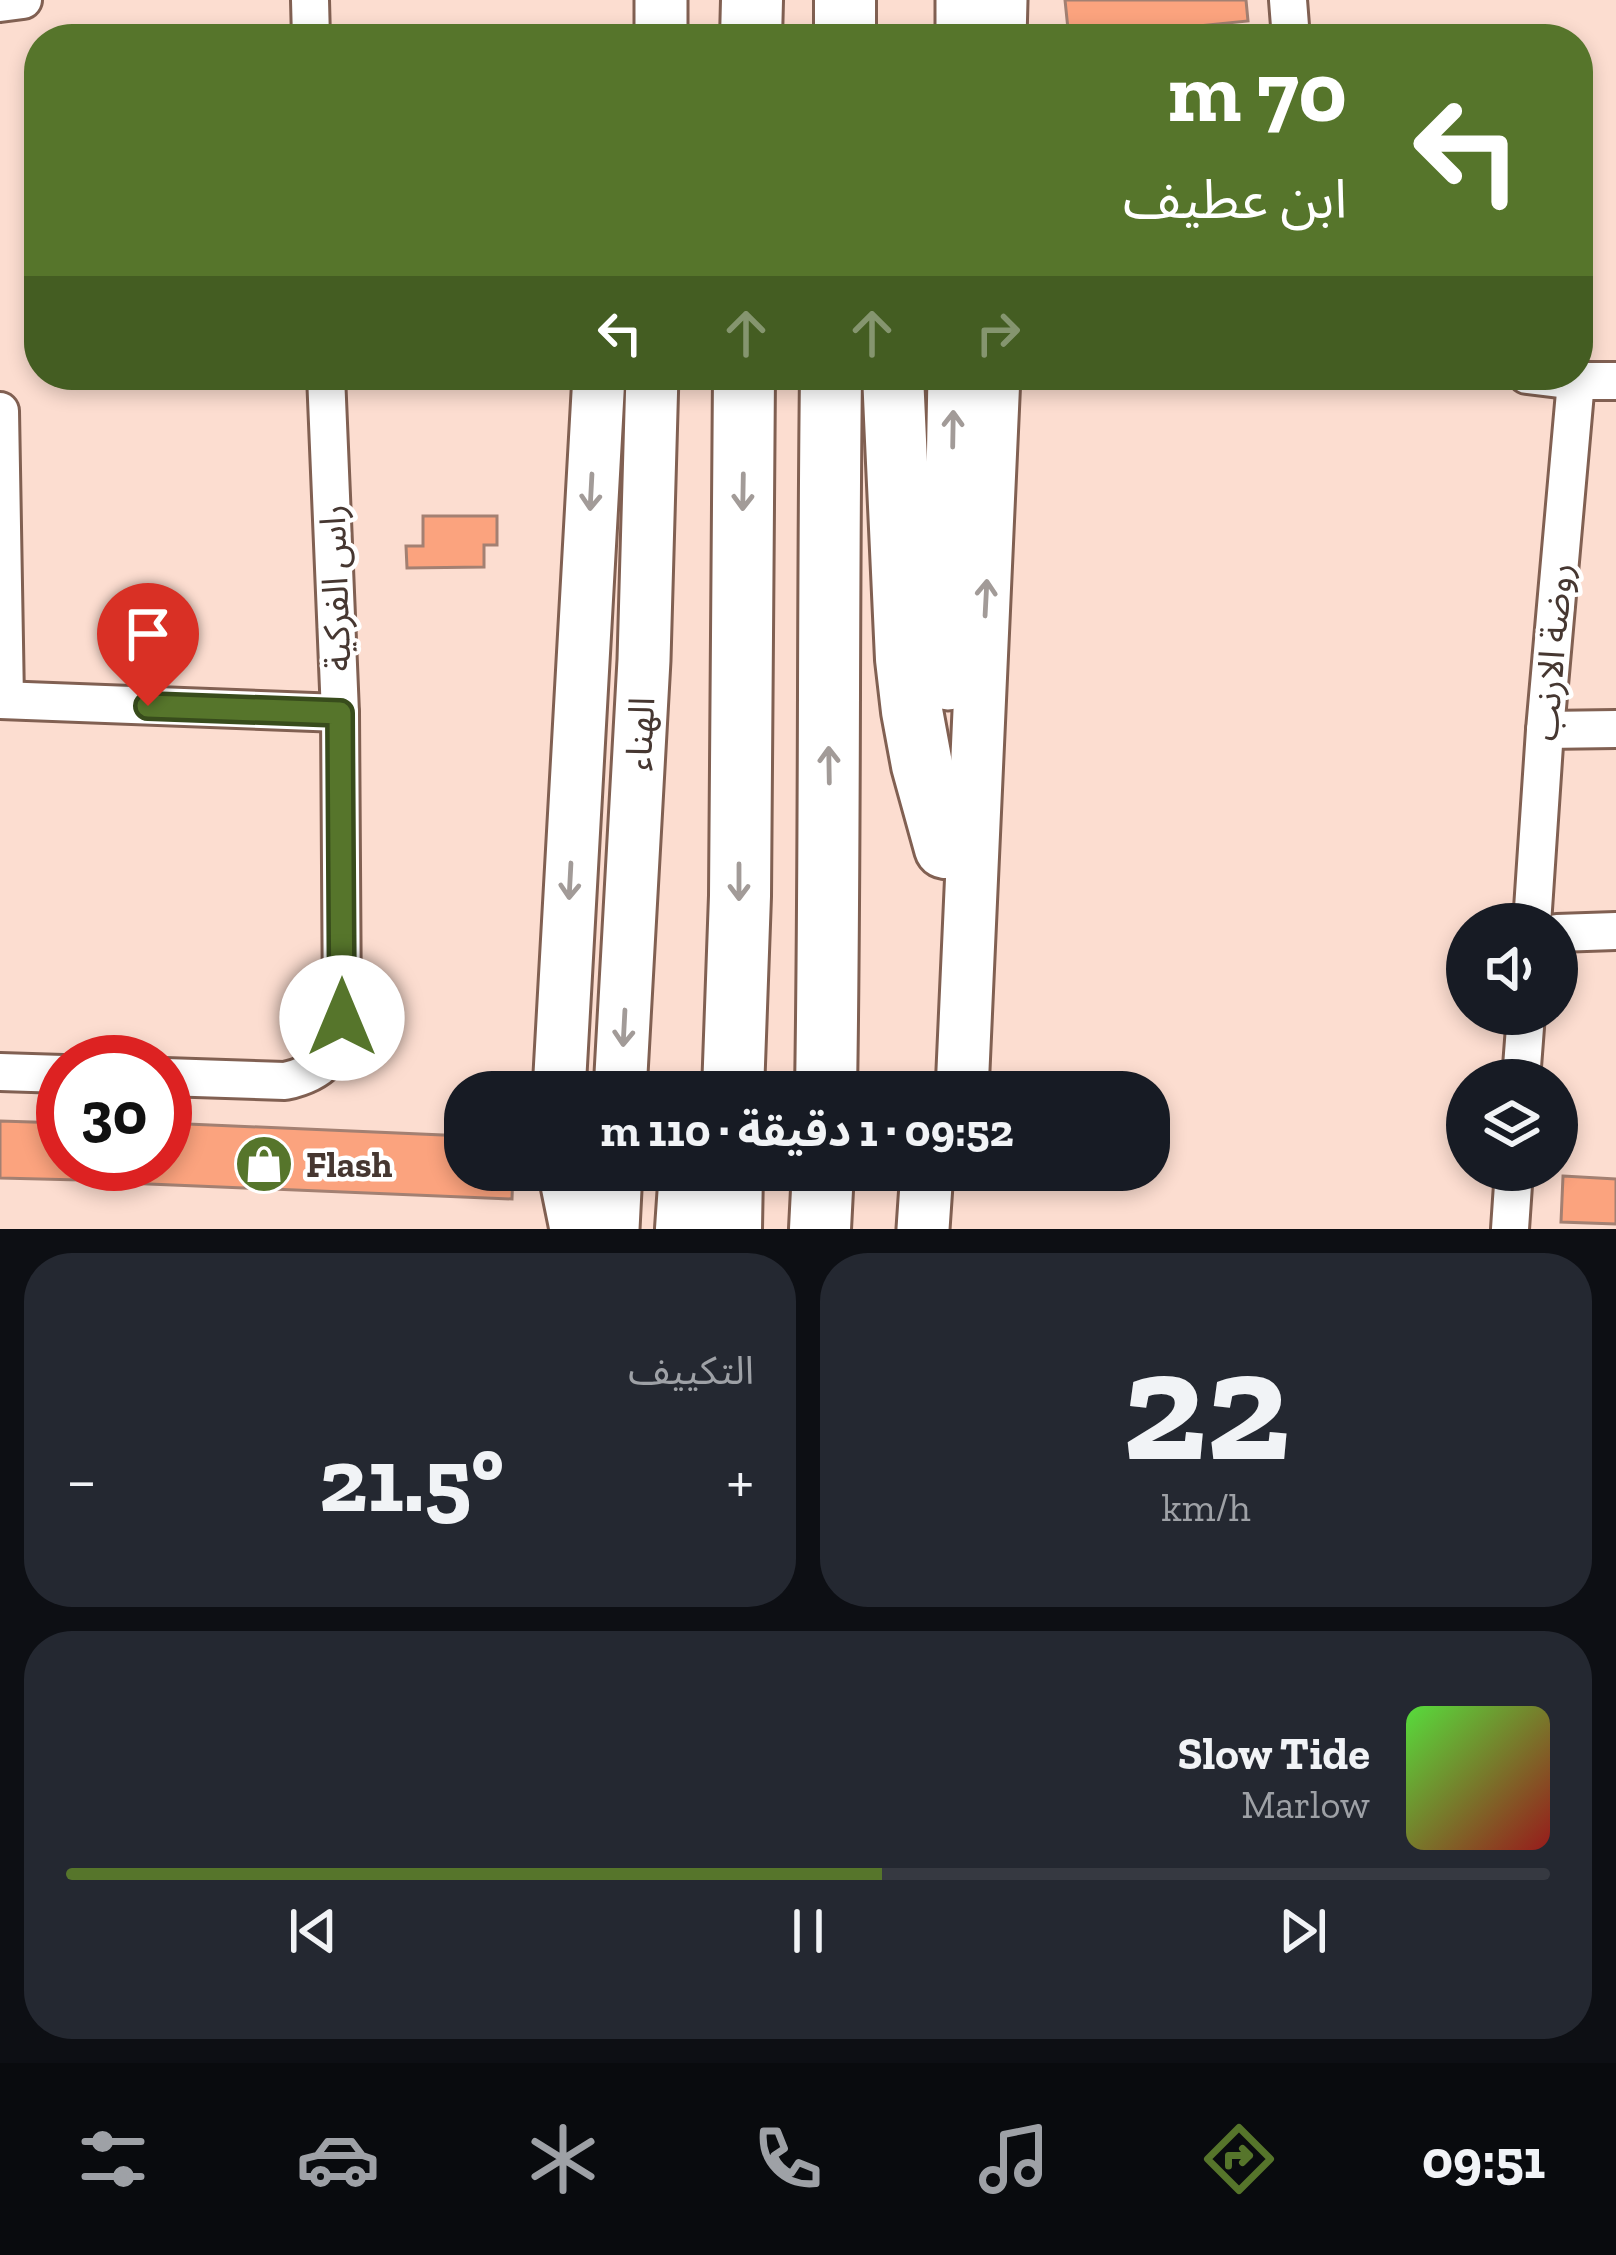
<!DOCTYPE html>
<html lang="ar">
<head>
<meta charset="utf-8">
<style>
  body { margin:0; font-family:"Zilla Slab","Noto Sans Arabic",serif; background:#242831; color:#f1f3f6; direction:rtl; height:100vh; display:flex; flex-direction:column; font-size:45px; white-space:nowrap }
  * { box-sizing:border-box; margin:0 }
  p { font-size:39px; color:#9ea1a6 }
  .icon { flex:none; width:66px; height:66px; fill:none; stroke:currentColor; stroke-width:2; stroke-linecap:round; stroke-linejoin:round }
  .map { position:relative; height:1229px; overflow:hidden; direction:ltr }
  .details { display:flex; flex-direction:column; gap:24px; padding:24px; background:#0d0f14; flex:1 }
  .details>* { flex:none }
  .hud { position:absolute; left:24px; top:24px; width:1569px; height:366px; border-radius:48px; box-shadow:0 6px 18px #0003; direction:rtl; background:#56752b; color:#fff; overflow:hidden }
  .fabs { position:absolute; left:1446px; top:903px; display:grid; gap:24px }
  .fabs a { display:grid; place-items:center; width:132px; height:132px; border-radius:50%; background:#171b24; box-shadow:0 6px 18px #0003; font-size:60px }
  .speed { position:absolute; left:36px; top:1035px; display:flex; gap:24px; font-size:60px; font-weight:700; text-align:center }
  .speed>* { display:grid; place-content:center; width:156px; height:156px; border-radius:50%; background:#171b24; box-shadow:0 6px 18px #0003; line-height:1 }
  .speed .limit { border:18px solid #d22; background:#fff; color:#111 }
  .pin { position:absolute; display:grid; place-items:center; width:102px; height:102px; color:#fff; margin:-123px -51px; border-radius:50% 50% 50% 0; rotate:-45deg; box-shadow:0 0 12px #0007 }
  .pin .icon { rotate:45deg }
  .me { position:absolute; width:132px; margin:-66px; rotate:0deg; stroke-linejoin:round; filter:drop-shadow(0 0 9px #0008) }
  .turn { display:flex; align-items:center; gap:42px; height:252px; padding:0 48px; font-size:54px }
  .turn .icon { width:156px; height:156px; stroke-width:2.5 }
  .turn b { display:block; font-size:84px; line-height:102px }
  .lanes { display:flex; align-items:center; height:114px; padding:0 48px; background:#0003; justify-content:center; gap:60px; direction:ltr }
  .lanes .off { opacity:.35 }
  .big { font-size:90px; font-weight:700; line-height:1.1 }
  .details .widget { flex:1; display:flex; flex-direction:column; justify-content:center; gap:18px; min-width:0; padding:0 42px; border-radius:48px; background:#242831 }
  .details .dial { align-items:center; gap:0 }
  .dial b { font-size:156px; line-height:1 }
  .song { display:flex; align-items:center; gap:36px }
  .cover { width:144px; height:144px; border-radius:18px; background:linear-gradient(135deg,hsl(110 70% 55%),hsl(0 70% 35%)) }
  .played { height:12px; border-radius:6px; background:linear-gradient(90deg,#56752b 55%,#363941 55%) }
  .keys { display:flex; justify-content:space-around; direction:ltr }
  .heat { display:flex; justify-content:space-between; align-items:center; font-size:66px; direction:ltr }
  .details .tiles { flex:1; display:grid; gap:24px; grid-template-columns:1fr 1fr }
  .widget:last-child { grid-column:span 2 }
  .trip { position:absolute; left:444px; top:1071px; width:726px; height:120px; border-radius:48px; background:#171b24; box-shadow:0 6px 18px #0003; font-weight:700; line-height:120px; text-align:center; direction:rtl }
  .menu { display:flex; height:192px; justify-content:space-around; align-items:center; background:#090b0e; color:#9ea1a6 }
  .menu .icon { width:84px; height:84px }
  .menu .on { color:#56752b }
  .menu b { font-size:54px; color:#f1f3f6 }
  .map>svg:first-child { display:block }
  .building { fill:#fba37e; stroke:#a38072; stroke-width:3 }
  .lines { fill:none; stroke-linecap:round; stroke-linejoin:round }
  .minor-casing { stroke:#816052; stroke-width:42 }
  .secondary-casing { stroke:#816052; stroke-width:57 }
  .trunk-casing { stroke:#816052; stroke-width:66 }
  .minor { stroke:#fff; stroke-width:36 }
  .secondary { stroke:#fff; stroke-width:51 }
  .trunk { stroke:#fff; stroke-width:60 }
  .oneway { stroke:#a29b98 }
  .route-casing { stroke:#384c1c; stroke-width:30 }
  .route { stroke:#56752b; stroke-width:21 }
  .labels { text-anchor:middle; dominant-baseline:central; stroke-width:9; stroke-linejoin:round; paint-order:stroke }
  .street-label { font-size:36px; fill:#463731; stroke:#fff }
  .poi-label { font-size:36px; font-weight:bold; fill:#463731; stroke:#fff; text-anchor:start }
</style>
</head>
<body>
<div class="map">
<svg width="1616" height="1229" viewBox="0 0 1616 1229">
  <rect width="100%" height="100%" fill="#fcddd0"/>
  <!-- building -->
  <g class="building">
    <path d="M1065,0H1246L1248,21L1069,39Z"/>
    <path d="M1240,27L1241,39H1113Z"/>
    <path d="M423,516H497V545H484V567L407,568L406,546H423Z"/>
    <path d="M0,1121L63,1123V1164H80L79,1180L0,1178Z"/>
    <path d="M165,1123L465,1136V1170H513L512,1199L102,1182L103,1164H165Z"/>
    <path d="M1563,1176L1616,1179V1224L1561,1222Z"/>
  </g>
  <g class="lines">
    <defs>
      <g id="minor">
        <path d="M310,0L311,39"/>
        <path d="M1288,0L1291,39"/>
        <path d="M0,3L23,0"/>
        <path d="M1527,375L1576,381H1616"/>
        <path d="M0,411L5,700"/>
        <path d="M0,700L340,713"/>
        <path d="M1545,730L1616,729"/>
        <path d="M1532,924L1545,730L1576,381"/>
        <path d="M1557,933L1616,931"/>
        <path d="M0,1072L63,1074"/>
        <path d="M165,1077L285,1081C322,1073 338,1056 342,1018L340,713L326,375"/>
        <path d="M1521,1080L1526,1014"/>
        <path d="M1510,1229L1514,1170"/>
      </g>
      <g id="secondary">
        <path d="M962,0V39"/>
        <path d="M661,39V0"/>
        <path d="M1000,39L1001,0"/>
        <path d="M948,684L954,375"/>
        <path d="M559,1092L599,375"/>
        <path d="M620,1092L644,660L652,375"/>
        <path d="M962,1092L994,375"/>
        <path d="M564,1170L576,1229"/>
        <path d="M613,1229L616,1170"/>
        <path d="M923,1229L927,1170"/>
      </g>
      <g id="trunk">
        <path d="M751,39L752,0"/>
        <path d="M845,39V0"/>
        <path d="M893,375L906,659L912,711L922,765L945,848"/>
        <path d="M733,1092L740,896L744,375"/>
        <path d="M826,1092C830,853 828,614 831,375"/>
        <path d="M686,1229L690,1170"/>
        <path d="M731,1229L732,1170"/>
        <path d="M820,1229L823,1170"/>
      </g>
    </defs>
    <!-- minor casing -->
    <use href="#minor" class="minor-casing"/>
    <!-- secondary casing -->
    <use href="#secondary" class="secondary-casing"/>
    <!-- trunk casing -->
    <use href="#trunk" class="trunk-casing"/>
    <!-- minor -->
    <use href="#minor" class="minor"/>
    <!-- secondary -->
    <use href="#secondary" class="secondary"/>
    <!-- trunk -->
    <use href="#trunk" class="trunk"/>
  </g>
  <!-- one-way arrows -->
  <defs><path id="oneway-shaft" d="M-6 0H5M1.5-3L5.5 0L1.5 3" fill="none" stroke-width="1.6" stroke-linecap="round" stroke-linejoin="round" transform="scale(3)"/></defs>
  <g class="oneway">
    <use href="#oneway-shaft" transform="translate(953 429) rotate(-89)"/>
    <use href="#oneway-shaft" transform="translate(591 492) rotate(93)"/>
    <use href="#oneway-shaft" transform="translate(743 492) rotate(91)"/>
    <use href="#oneway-shaft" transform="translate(986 598) rotate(-87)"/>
    <use href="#oneway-shaft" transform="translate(829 765) rotate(-91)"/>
    <use href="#oneway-shaft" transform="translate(570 881) rotate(93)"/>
    <use href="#oneway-shaft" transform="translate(739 882) rotate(90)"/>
    <use href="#oneway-shaft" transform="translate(624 1028) rotate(93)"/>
  </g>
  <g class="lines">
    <defs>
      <path id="route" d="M148,706L340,713L342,1018"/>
    </defs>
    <!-- route casing -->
    <use href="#route" class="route-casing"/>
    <!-- route -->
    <use href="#route" class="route"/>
  </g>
  <!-- icons -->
  <defs>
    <symbol id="shop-disc" viewBox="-11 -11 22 22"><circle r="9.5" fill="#56752b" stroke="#fff"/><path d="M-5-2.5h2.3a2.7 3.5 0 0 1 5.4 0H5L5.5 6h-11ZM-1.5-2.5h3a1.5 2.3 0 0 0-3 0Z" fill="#fff"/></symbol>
  </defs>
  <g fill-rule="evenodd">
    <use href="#shop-disc" x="231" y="1131" width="66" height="66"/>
  </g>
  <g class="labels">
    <!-- street labels -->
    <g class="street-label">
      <text transform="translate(335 588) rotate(-92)">راس الفركية</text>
      <text transform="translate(1552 652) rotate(-85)">روضة الارنب</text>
      <text transform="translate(640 734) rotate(-87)">الهناء</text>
    </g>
    <!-- poi labels -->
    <g class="poi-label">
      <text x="306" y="1164">Flash</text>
    </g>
  </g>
</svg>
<div class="fabs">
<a><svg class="icon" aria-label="sound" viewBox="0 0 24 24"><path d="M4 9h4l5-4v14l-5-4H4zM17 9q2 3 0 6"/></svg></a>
<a><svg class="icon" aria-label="layers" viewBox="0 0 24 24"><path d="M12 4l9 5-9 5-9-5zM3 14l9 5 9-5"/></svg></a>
</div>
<div class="speed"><div class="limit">30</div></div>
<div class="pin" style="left:148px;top:706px;background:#d93025"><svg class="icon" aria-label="arrive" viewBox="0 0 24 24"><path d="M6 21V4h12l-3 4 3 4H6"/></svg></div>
<svg class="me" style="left:342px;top:1018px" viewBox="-20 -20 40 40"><circle r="19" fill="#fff"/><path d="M0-13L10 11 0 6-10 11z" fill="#56752b"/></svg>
<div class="trip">09:52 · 1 دقيقة · 110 m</div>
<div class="hud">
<div class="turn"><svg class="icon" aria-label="left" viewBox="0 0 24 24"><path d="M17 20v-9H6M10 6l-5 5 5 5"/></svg><div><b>70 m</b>ابن عطيف</div></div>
<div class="lanes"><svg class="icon" aria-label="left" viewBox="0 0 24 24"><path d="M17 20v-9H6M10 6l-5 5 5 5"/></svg><svg class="icon off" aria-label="ahead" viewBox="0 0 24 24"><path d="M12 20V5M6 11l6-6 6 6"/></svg><svg class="icon off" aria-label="ahead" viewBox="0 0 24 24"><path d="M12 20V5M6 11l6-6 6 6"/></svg><svg class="icon off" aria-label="right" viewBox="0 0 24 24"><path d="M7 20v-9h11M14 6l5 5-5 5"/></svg></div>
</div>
</div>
<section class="details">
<div class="tiles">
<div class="widget dial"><b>22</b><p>km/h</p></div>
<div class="widget"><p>التكييف</p>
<div class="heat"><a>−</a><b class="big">21.5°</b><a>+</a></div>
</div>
<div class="widget">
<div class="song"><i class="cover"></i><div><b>Slow Tide</b><p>Marlow</p></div></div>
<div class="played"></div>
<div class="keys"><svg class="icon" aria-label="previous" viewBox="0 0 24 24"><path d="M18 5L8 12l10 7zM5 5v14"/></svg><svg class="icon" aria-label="pause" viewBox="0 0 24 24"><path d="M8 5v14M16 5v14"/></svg><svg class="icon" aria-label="next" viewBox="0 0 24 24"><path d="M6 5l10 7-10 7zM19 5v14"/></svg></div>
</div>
</div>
</section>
<nav class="menu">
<b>09:51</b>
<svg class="icon on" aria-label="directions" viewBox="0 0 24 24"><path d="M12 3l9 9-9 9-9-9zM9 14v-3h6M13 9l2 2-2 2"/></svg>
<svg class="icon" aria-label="music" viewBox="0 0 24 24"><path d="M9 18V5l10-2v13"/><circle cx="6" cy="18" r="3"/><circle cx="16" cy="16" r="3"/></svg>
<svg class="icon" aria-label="phone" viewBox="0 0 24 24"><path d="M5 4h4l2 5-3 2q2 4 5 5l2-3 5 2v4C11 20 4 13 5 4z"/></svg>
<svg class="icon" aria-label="climate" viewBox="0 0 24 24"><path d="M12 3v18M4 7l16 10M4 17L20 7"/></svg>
<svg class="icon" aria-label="car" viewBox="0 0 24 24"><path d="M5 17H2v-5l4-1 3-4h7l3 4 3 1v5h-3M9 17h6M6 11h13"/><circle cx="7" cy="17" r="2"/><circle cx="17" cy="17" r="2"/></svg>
<svg class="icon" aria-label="filters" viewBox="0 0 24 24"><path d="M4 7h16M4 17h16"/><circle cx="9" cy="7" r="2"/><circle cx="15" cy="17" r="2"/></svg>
</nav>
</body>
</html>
